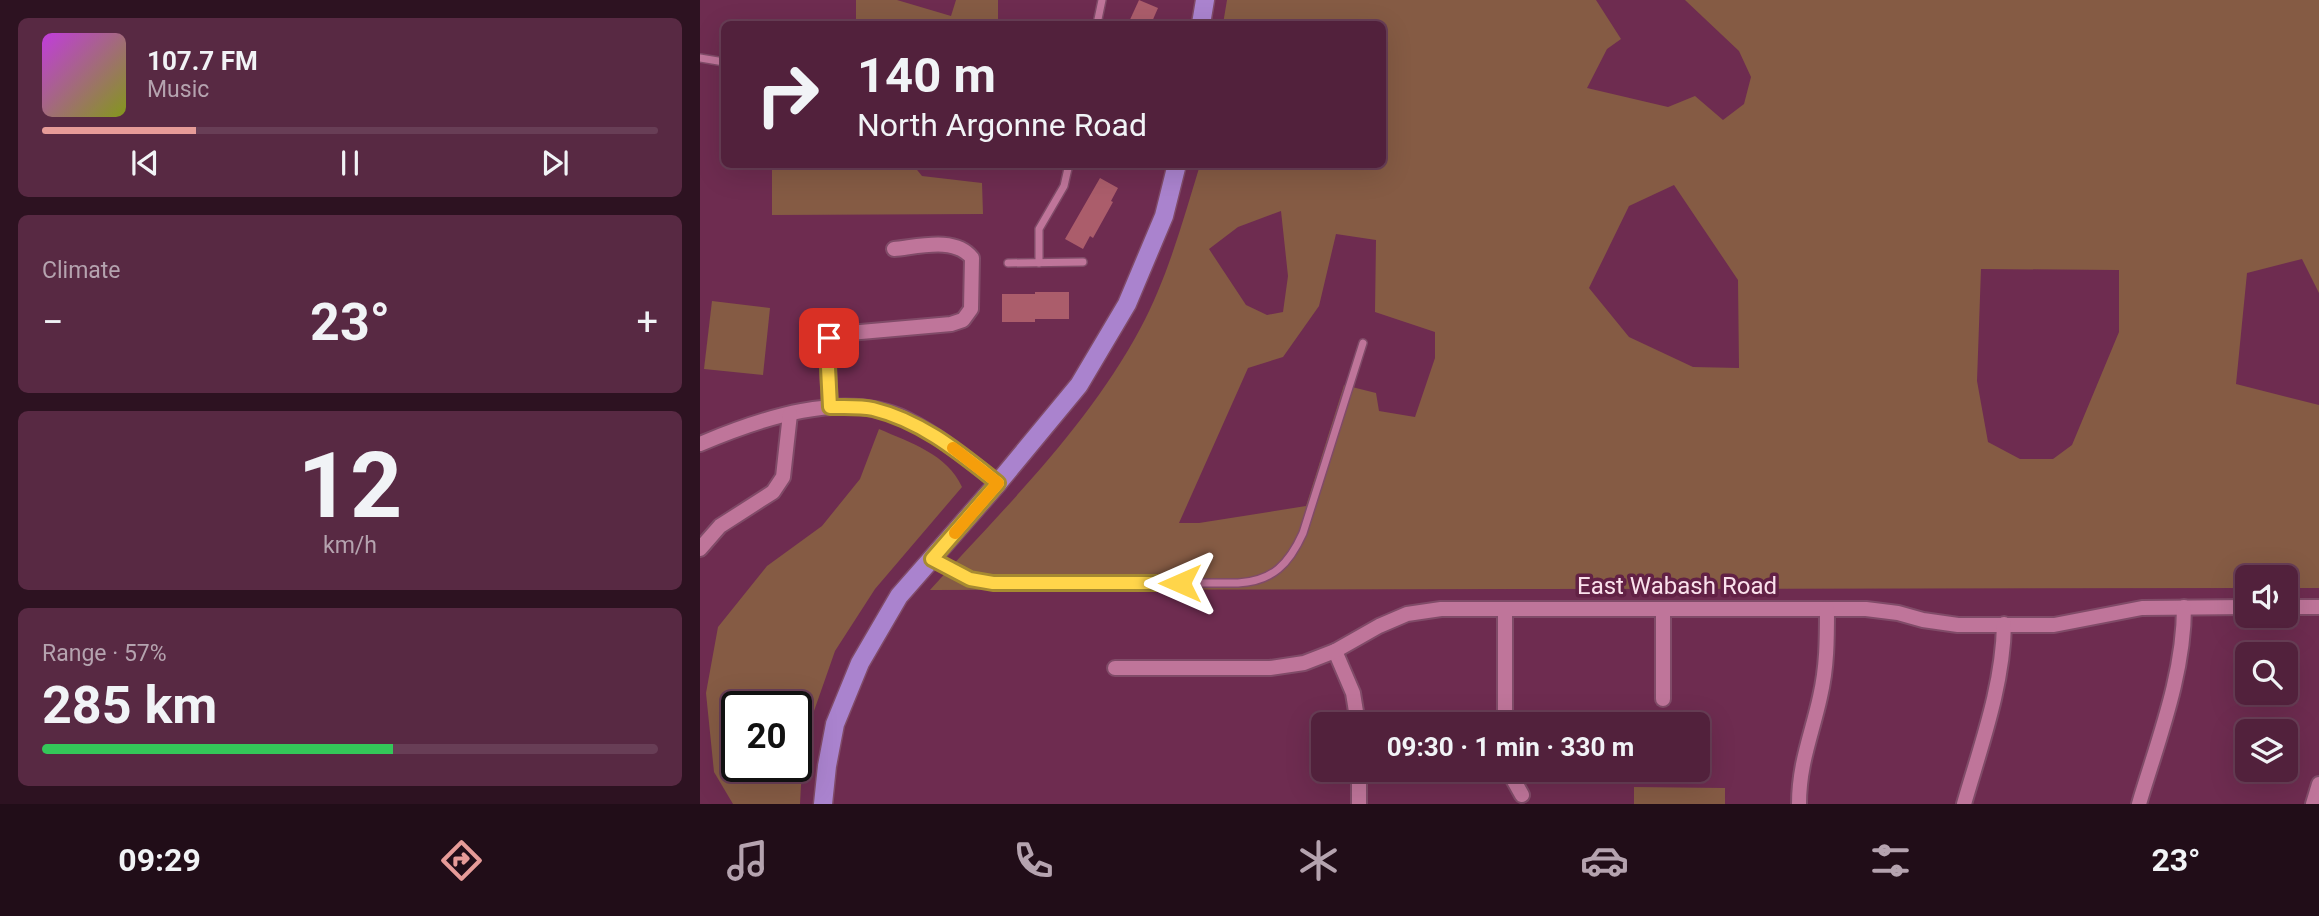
<!DOCTYPE html>
<html lang="en">
<head>
<meta charset="utf-8">
<style>
  body { margin:0; font-family:Roboto,sans-serif; background:#582943; color:#f1f3f6; height:100vh; display:flex; flex-direction:column; font-size:26px; white-space:nowrap }
  * { box-sizing:border-box; margin:0 }
  p { font-size:23px; color:#b5a3af }
  .icon { flex:none; width:38px; height:38px; fill:none; stroke:currentColor; stroke-width:2; stroke-linecap:round; stroke-linejoin:round }
  .map { position:relative; flex:1; overflow:hidden }
  .side { display:flex; flex-direction:column; gap:18px; padding:18px; background:#2d1221; width:700px }
  .side>* { flex:none }
  .top-card { position:absolute; left:21px; top:21px; width:665px; height:147px; border-radius:10px; box-shadow:0 7px 28px #0002,0 0 0 2px #683e56; background:#52213c; color:#f1f3f6; overflow:hidden }
  .tools { position:absolute; left:1535px; top:565px; display:grid; gap:14px }
  .tools a { display:grid; place-items:center; width:63px; height:63px; border-radius:10px; background:#52213c; box-shadow:0 7px 28px #0002,0 0 0 2px #683e56; font-size:35px }
  .speed { position:absolute; left:21px; top:691px; display:flex; gap:14px; font-size:35px; font-weight:700; text-align:center }
  .speed>* { display:grid; place-content:center; width:91px; height:91px; border-radius:50%; background:#52213c; box-shadow:0 7px 28px #0002,0 0 0 2px #683e56; line-height:1 }
  .speed .limit { border:4px solid #111; border-radius:10px; background:#fff; color:#111 }
  .pin { position:absolute; display:grid; place-items:center; width:60px; height:60px; color:#fff; margin:-30px; border-radius:14px; box-shadow:0 4px 10px #0006 }
  .me { position:absolute; width:77px; margin:-38px; rotate:270deg; stroke-linejoin:round; filter:drop-shadow(0 0 5px #0008) }
  .turn { display:flex; align-items:center; gap:24px; height:147px; padding:0 21px; font-size:32px }
  .turn .icon { width:91px; height:91px; stroke-width:2.5 }
  .turn b { display:block; font-size:49px; line-height:60px }
  .big { font-size:52px; font-weight:700; line-height:1.1 }
  .side .tile { flex:1; display:flex; flex-direction:column; justify-content:center; gap:10px; min-width:0; padding:0 24px; border-radius:10px; background:#582943 }
  .side .dial { align-items:center; gap:0 }
  .dial b { font-size:91px; line-height:1 }
  .song { display:flex; align-items:center; gap:21px }
  .cover { width:84px; height:84px; border-radius:10px; background:linear-gradient(135deg,hsl(290 70% 55%),hsl(70 70% 35%)) }
  .played { height:7px; border-radius:4px; background:linear-gradient(90deg,#e69b98 25%,#683e56 25%) }
  .keys { display:flex; justify-content:space-around; direction:ltr }
  .heat { display:flex; justify-content:space-between; align-items:center; font-size:38px; direction:ltr }
  .charge { height:10px; border-radius:5px; background:linear-gradient(90deg,#34c759 57%,#683e56 0) }
  .trip { position:absolute; left:611px; top:712px; width:399px; height:70px; border-radius:10px; background:#52213c; box-shadow:0 7px 28px #0002,0 0 0 2px #683e56; font-weight:700; line-height:70px; text-align:center }
  .tab-bar { display:flex; height:112px; justify-content:space-around; align-items:center; background:#210d18; color:#b5a3af }
  .tab-bar .icon { width:49px; height:49px }
  .tab-bar .on { color:#e69b98 }
  .tab-bar b { font-size:32px; color:#f1f3f6 }
  main { display:flex; flex:1; min-height:0 }
  .map>svg:first-child { display:block }
  .green { fill:#855b44; fill-rule:evenodd }
  .building { fill:#ab5d6b }
  .lines { fill:none; stroke-linecap:round; stroke-linejoin:round }
  .service-casing { stroke:#804b68; stroke-width:10 }
  .minor-casing { stroke:#804b68; stroke-width:18 }
  .primary-casing { stroke:#804b68; stroke-width:21 }
  .service { stroke:#bf759a; stroke-width:7 }
  .minor { stroke:#bf759a; stroke-width:14 }
  .primary { stroke:#aa83ce; stroke-width:18 }
  .route-casing { stroke:#a68a30; stroke-width:18 }
  .route { stroke:#ffd54a; stroke-width:12 }
  .slow { stroke:#f59e0b; stroke-width:12 }
  .labels { text-anchor:middle; dominant-baseline:central; stroke-width:7; stroke-linejoin:round; paint-order:stroke }
  .street-label { font-size:24px; fill:#fae1ec; stroke:#622145 }
</style>
</head>
<body>
<main>
<section class="side">
<div class="tile">
<div class="song"><i class="cover"></i><div><b>107.7 FM</b><p>Music</p></div></div>
<div class="played"></div>
<div class="keys"><svg class="icon" aria-label="previous" viewBox="0 0 24 24"><path d="M18 5L8 12l10 7zM5 5v14"/></svg><svg class="icon" aria-label="pause" viewBox="0 0 24 24"><path d="M8 5v14M16 5v14"/></svg><svg class="icon" aria-label="next" viewBox="0 0 24 24"><path d="M6 5l10 7-10 7zM19 5v14"/></svg></div>
</div>
<div class="tile"><p>Climate</p>
<div class="heat"><a>−</a><b class="big">23°</b><a>+</a></div>
</div>
<div class="tile dial"><b>12</b><p>km/h</p></div>
<div class="tile"><p>Range · 57%</p><b class="big">285 km</b><div class="charge"></div></div>
</section>
<div class="map">
<svg width="1619" height="804" viewBox="0 0 1619 804">
  <rect width="100%" height="100%" fill="#6e2c50"/>
  <!-- green -->
  <g class="green">
    <path d="M156,0H197L251,16L256,0H298V24H156Z"/>
    <path d="M527,0H896L921,39L907,49L887,88L968,107L995,96L1023,120L1044,104L1051,77L1039,51L985,0H1619V293L1602,259L1547,273L1536,384L1619,405V588H1586V578H1547V588L230,590C304,508 387,428 440,329C468,277 483,220 500,165L682,164V24H523ZM974,185L1038,280L1039,368L993,367L929,337L889,288L929,206ZM581,211L588,276L583,312L567,315L546,305L509,249L538,227ZM636,234L676,240L675,312L735,332V358L715,417L679,411L676,393L644,385L606,506L499,523H479L548,368L583,357L619,306ZM1281,269L1419,270V332L1372,445L1353,459H1320L1288,442L1277,381Z"/>
    <path d="M72,165H213L222,176L282,183L283,214L72,215Z"/>
    <path d="M12,301L70,308L63,375L4,369Z"/>
    <path d="M179,429C211,443 247,454 262,487L175,589L135,651L114,711L101,785L100,804H33L14,772L6,693L18,627L67,566L122,526L160,479ZM37,707H96V766H37Z"/>
    <path d="M934,787L1025,788V804H934Z"/>
  </g>
  <!-- building -->
  <g class="building">
    <path d="M439,0L458,8L451,24H428Z"/>
    <path d="M400,178L418,188L411,201L413,202L393,238L390,236L383,249L365,239Z"/>
    <path d="M335,292H369V319H335V322H302V294H335Z"/>
  </g>
  <g class="lines">
    <defs>
      <g id="service">
        <path d="M397,24L402,0"/>
        <path d="M0,58L24,62"/>
        <path d="M308,263L383,262"/>
        <path d="M339,263V229L364,186L369,164"/>
        <path d="M232,559L270,579L293,583H538C573,581 589,564 603,533L663,343"/>
      </g>
      <g id="minor">
        <path d="M130,407L127,347L129,338L138,334L251,324L263,320L271,309L272,258C255,236 217,247 194,249"/>
        <path d="M0,444C59,419 144,389 206,419C240,436 269,460 298,483"/>
        <path d="M0,549L20,526L73,492L83,477L90,414"/>
        <path d="M1586,607H1619"/>
        <path d="M805,609V724"/>
        <path d="M963,609V699"/>
        <path d="M635,651L653,693L658,724"/>
        <path d="M415,668H570L604,663L635,651L679,626L707,614L741,609H1166L1198,613L1223,620L1258,625H1354L1442,608L1547,607"/>
        <path d="M659,770V804"/>
        <path d="M808,770L822,795"/>
        <path d="M1099,804C1099,763 1112,734 1120,697C1127,667 1127,639 1127,609"/>
        <path d="M1264,804C1281,745 1303,686 1304,624"/>
        <path d="M1439,804C1458,740 1484,675 1484,607"/>
        <path d="M1613,804L1619,784"/>
      </g>
      <g id="primary">
        <path d="M501,24L505,0"/>
        <path d="M123,804L127,766L135,724L160,663L199,596L298,483L379,385L427,304L464,216L477,164"/>
      </g>
    </defs>
    <!-- service casing -->
    <use href="#service" class="service-casing"/>
    <!-- minor casing -->
    <use href="#minor" class="minor-casing"/>
    <!-- primary casing -->
    <use href="#primary" class="primary-casing"/>
    <!-- service -->
    <use href="#service" class="service"/>
    <!-- minor -->
    <use href="#minor" class="minor"/>
    <!-- primary -->
    <use href="#primary" class="primary"/>
  </g>
  <g class="lines">
    <defs>
      <path id="route" d="M129,338L127,347L130,407C144,407 160,406 173,409C222,421 260,453 298,483L232,559L270,579L293,583H480"/>
    </defs>
    <!-- route casing -->
    <use href="#route" class="route-casing"/>
    <!-- route -->
    <use href="#route" class="route"/>
    <!-- slow -->
    <path class="slow" d="M253,448L298,483L255,533"/>
  </g>
  <g class="labels">
    <!-- street labels -->
    <g class="street-label">
      <text x="977" y="586">East Wabash Road</text>
    </g>
  </g>
</svg>
<div class="tools">
<a><svg class="icon" aria-label="sound" viewBox="0 0 24 24"><path d="M4 9h4l5-4v14l-5-4H4zM17 9q2 3 0 6"/></svg></a>
<a><svg class="icon" aria-label="search" viewBox="0 0 24 24"><circle cx="10" cy="10" r="6"/><path d="M15 15l6 6"/></svg></a>
<a><svg class="icon" aria-label="layers" viewBox="0 0 24 24"><path d="M12 4l9 5-9 5-9-5zM3 14l9 5 9-5"/></svg></a>
</div>
<div class="speed"><div class="limit">20</div></div>
<div class="pin" style="left:129px;top:338px;background:#d93025"><svg class="icon" aria-label="arrive" viewBox="0 0 24 24"><path d="M6 21V4h12l-3 4 3 4H6"/></svg></div>
<svg class="me" style="left:480px;top:583px" viewBox="-20 -20 40 40"><path d="M0-17L14 15 0 8-14 15z" fill="#ffd54a" stroke="#fff" stroke-width="4"/></svg>
<div class="trip">09:30 · 1 min · 330 m</div>
<div class="top-card">
<div class="turn"><svg class="icon" aria-label="right" viewBox="0 0 24 24"><path d="M7 20v-9h11M14 6l5 5-5 5"/></svg><div><b>140 m</b>North Argonne Road</div></div>
</div>
</div>
</main>
<nav class="tab-bar">
<b>09:29</b>
<svg class="icon on" aria-label="directions" viewBox="0 0 24 24"><path d="M12 3l9 9-9 9-9-9zM9 14v-3h6M13 9l2 2-2 2"/></svg>
<svg class="icon" aria-label="music" viewBox="0 0 24 24"><path d="M9 18V5l10-2v13"/><circle cx="6" cy="18" r="3"/><circle cx="16" cy="16" r="3"/></svg>
<svg class="icon" aria-label="phone" viewBox="0 0 24 24"><path d="M5 4h4l2 5-3 2q2 4 5 5l2-3 5 2v4C11 20 4 13 5 4z"/></svg>
<svg class="icon" aria-label="climate" viewBox="0 0 24 24"><path d="M12 3v18M4 7l16 10M4 17L20 7"/></svg>
<svg class="icon" aria-label="car" viewBox="0 0 24 24"><path d="M5 17H2v-5l4-1 3-4h7l3 4 3 1v5h-3M9 17h6M6 11h13"/><circle cx="7" cy="17" r="2"/><circle cx="17" cy="17" r="2"/></svg>
<svg class="icon" aria-label="filters" viewBox="0 0 24 24"><path d="M4 7h16M4 17h16"/><circle cx="9" cy="7" r="2"/><circle cx="15" cy="17" r="2"/></svg>
<b>23°</b>
</nav>
</body>
</html>
